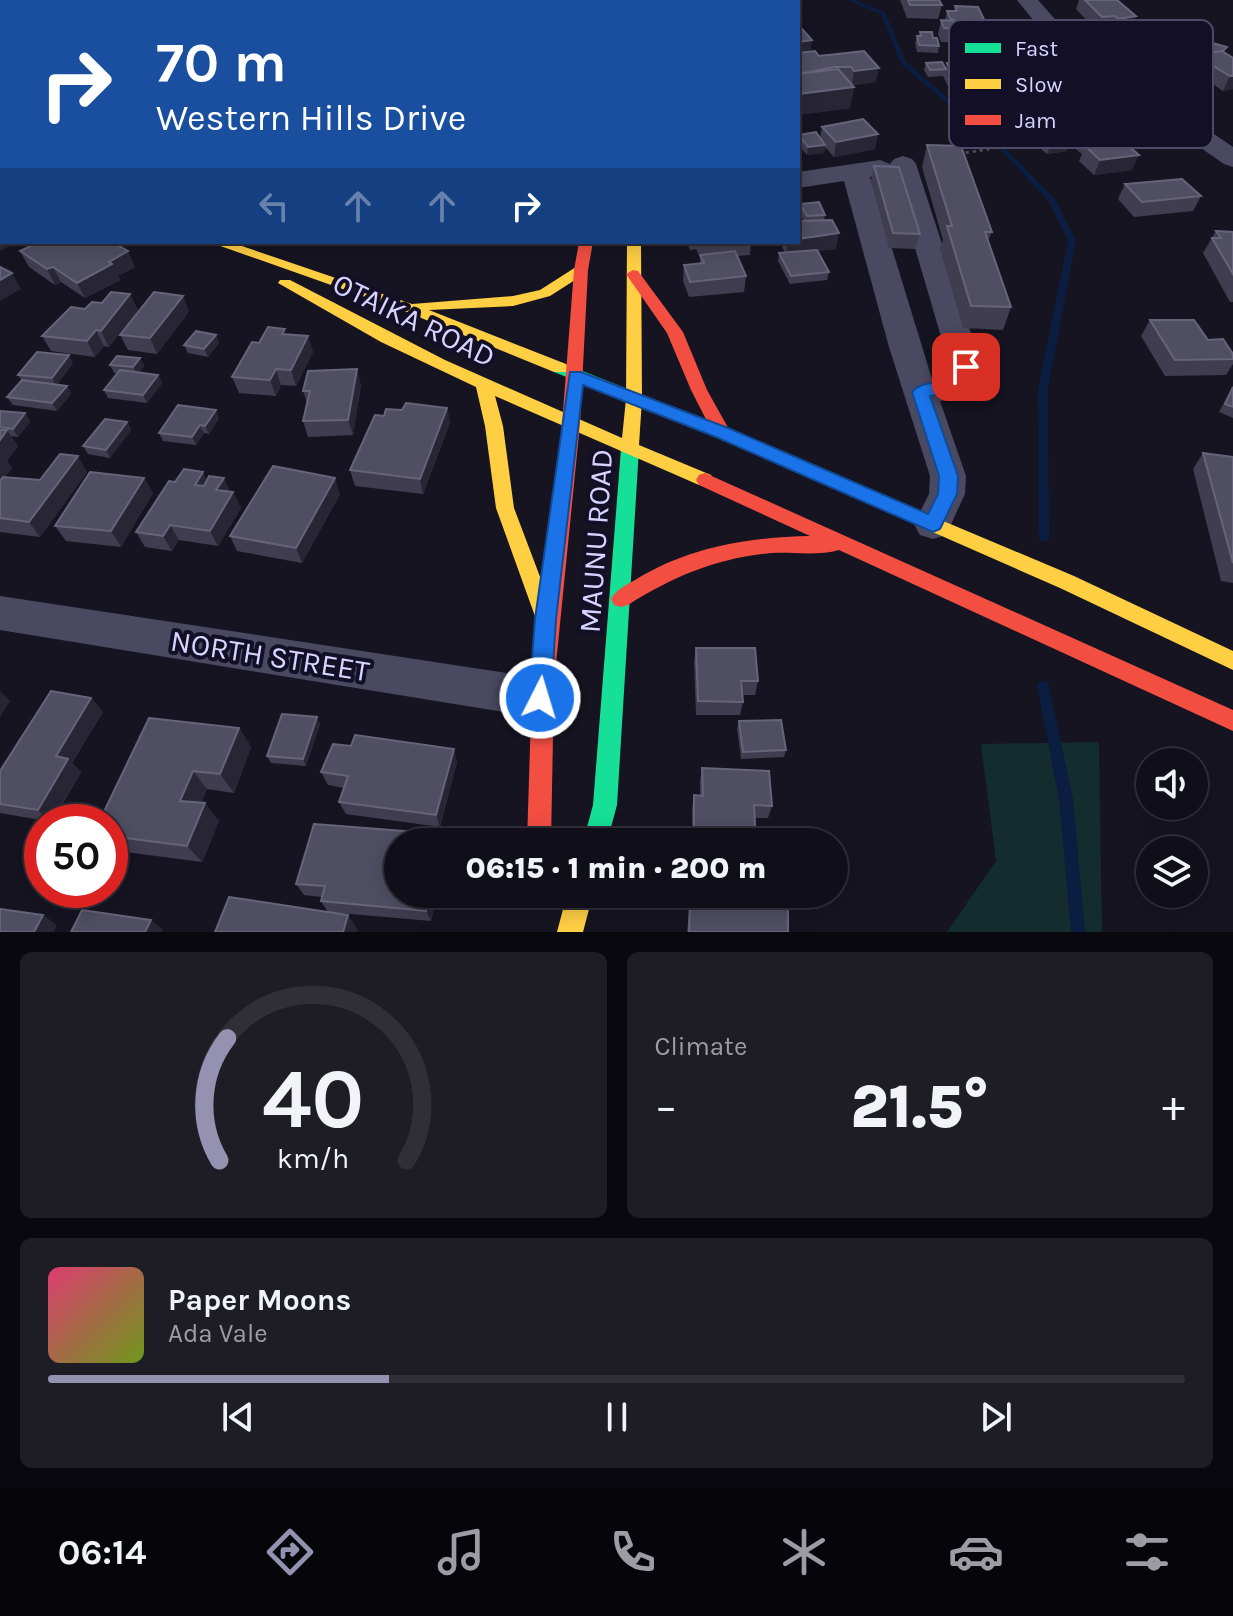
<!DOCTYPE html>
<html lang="en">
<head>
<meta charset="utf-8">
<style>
  body { margin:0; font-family:Karla,sans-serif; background:#1e1d26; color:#f1f3f6; height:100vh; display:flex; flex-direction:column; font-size:30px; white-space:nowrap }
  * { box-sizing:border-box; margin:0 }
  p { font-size:26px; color:#9c9ca2 }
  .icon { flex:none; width:44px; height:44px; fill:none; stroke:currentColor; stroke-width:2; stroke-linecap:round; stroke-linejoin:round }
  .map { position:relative; height:932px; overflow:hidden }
  .side { display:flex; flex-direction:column; gap:20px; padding:20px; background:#09080e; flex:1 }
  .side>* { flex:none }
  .banner { position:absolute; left:0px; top:0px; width:800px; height:244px; box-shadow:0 4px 20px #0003,0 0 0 2px #302f38; background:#1a4fa0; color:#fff; overflow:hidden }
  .controls { position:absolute; left:1136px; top:748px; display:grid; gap:16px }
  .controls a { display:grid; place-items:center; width:72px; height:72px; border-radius:50%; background:#100f19; box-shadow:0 4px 20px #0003,0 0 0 2px #302f38; font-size:40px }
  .speed { position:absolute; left:24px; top:804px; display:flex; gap:16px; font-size:40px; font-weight:700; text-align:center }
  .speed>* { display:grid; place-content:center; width:104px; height:104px; border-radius:50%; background:#100f19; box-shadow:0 4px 20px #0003,0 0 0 2px #302f38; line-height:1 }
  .speed .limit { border:12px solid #d22; background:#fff; color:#111 }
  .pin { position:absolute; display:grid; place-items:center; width:68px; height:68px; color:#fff; margin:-34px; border-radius:16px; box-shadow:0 4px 12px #0006 }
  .me { position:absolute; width:88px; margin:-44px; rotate:5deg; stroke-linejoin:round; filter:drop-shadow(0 0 6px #0008) }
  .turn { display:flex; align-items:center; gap:28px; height:168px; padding:0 24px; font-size:36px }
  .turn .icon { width:104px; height:104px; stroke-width:2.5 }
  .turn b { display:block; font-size:56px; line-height:68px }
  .lanes { display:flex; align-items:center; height:76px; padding:0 24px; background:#0003; justify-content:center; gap:40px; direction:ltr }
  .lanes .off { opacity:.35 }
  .big { font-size:60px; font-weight:800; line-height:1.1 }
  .side .tile { flex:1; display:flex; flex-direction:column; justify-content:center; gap:12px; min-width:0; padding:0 28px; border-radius:12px; background:#1e1d26 }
  .side .dial { align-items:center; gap:0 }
  .dial svg { height:208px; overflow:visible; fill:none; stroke:#302f38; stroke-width:7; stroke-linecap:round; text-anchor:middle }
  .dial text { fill:#f1f3f6; stroke:none }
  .song { display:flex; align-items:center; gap:24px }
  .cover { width:96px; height:96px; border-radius:12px; background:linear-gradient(135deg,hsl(340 70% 55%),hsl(80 70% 35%)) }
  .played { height:8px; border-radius:4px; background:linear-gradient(90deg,#9591b1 30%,#302f38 30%) }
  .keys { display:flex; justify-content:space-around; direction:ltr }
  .heat { display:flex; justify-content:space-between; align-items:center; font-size:44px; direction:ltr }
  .side .tiles { flex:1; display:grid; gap:20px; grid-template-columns:1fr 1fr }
  .tile:last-child { grid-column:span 2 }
  .trip { position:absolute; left:384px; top:828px; width:464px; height:80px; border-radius:40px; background:#100f19; box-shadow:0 4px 20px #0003,0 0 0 2px #302f38; font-weight:800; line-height:80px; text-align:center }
  .tab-bar { display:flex; height:128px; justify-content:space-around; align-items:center; background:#06060a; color:#9c9ca2 }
  .tab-bar .icon { width:56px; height:56px }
  .tab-bar .current { color:#9591b1 }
  .tab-bar b { font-size:36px; color:#f1f3f6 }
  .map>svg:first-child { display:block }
  .green { fill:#132c2d }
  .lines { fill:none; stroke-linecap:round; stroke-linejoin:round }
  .stream { fill:#0b1e41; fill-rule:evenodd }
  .path { stroke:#44505f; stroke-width:3; stroke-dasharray:3 4; stroke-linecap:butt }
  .lane { fill:#4a4962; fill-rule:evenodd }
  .street { fill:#4a4962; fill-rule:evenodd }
  .fast { fill:#16e098; fill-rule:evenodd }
  .slow { fill:#ffcf43; fill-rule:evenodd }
  .jam { fill:#f24e42; fill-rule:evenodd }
  .wall { fill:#403d50 }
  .shaded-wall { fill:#282635 }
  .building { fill:#504e63; stroke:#66637b; stroke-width:2 }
  .route { fill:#1a73e8; stroke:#114b97; stroke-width:2 }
  .labels { text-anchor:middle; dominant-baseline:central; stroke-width:8; stroke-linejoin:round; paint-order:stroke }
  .street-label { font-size:30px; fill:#d9d4ff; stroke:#130f26 }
  .key { fill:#130f26; stroke:#4e4a67; stroke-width:2 }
  .key-label { font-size:22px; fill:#d9d4ff }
</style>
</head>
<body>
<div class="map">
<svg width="1233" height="932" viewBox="0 0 1233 932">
  <rect width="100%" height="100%" fill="#161421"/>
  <!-- green -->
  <path class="green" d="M1099,742L1102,932H947L996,861L981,744Z"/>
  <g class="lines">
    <!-- stream -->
    <g class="stream">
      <path d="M847,0H855L885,12L906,62L1004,147L1055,199L1076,241L1048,388L1049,538L1048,541H1040L1039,538L1038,388L1068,241L1049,202L1000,149L901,64L881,14Z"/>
      <path d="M1043,681L1047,682L1049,686L1073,799L1085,932H1071L1059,799L1037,686L1039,682Z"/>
    </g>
    <!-- path -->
    <g class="path">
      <path d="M1101,129L1134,122"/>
      <path d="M1058,137L1083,132"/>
      <path d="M959,154L1040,140"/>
    </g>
    <!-- lane -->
    <path class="lane" d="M0,37H2L0,44Z"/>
    <!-- street -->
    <g class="street">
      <path d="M1017,0H1038L1070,36L1233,147V167L1224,164L1054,46Z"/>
      <path d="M903,156L912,159L916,164L982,367C978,390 961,398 940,401L966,476L965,494L946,535L933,539L920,535L914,524L929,494L930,476L889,347L844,181L798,188V172L880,160L890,164L894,159ZM892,170L950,367L941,378L932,379L870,177L889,173Z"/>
      <path d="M0,596L540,678L556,684L562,698L556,712L540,718L0,630Z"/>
    </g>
    <!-- fast -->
    <g class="fast">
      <rect x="615" y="0" width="10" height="2"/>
      <path d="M560,362L728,429L917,509L919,514L917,519H903L716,437L554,372L552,368Z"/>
      <path d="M630,443L639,449L617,805L607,842H583L593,805L621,449Z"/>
    </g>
    <!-- slow -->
    <g class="slow">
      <path d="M209,242H230L412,304L513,296L540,290L576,267H586V273L550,296L513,306L429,310L566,364L568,368L566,372H554L399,309Z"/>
      <path d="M627,242H641L642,399L639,445L711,475L714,480L711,485H699L495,396L503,426L514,508L556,619L553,625L546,628L539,625L536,619L496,508L485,426L476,387L381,342L278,283L280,280H290L445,360L622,438L626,399Z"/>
      <path d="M910,507L1074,576L1233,651V670L1060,588L903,519L901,514L903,509Z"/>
      <path d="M567,894H593L583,932H557Z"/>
    </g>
    <!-- jam -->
    <g class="jam">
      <path d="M0,150L2,151V159L0,158Z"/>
      <path d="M579,242H593L588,270L580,424L554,684L551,842H527L532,684L562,424L574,270Z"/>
      <path d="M633,270L638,271L683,332L707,390L731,433L728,437H716L713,433L691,390L667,333L626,274Z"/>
      <path d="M705,473L1233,710V731L839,550C819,556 793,552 772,553C717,558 674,576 628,605L621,607L614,605L611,599C616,590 626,585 635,580C688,547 749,537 810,536L699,485L696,480L699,475Z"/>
    </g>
  </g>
  <!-- wall -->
  <g class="wall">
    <path d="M0,0H42L39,2H2V3H0Z"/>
    <path d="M106,0H141L135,2H111Z"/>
    <path d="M324,0H359L357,2H324Z"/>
    <path d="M378,0H442L440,2H379Z"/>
    <path d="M900,0H939L942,5L938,19L907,18Z"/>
    <path d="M1079,0H1117L1136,16L1130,29L1113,33L1109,30L1097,31L1076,9Z"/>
    <path d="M955,6L989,30L987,36L1022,41L1016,63H1029L1030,61L1071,80L1065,94L1100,107L1097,114L1082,118L1073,113L1072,116L1021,132L1002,117L1006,103L1036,94L992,92L990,97H961L957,86H948L943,76L928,77L924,70L926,63L946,68L947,63H984L966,59L971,43L941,42L938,34L941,20H945L947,11H954Z"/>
    <path d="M798,30L812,40L810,51L819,56L864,51L876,82L853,85L854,87L850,108L798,115Z"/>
    <path d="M1131,30L1196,47L1193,56L1197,49L1225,52L1233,89L1223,91L1207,80L1176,85L1160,74L1167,60L1169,59L1127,54L1125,44Z"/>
    <path d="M920,32L933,38L939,46L938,53L917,52L915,43L917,36H919Z"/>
    <path d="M822,127L875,149L834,157L825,147L824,153L807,155L802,149L801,155H798L799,135L820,138Z"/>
    <path d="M1078,131L1132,170L1094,175L1079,161L1082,154L1072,146Z"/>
    <path d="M1037,136L1067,151L1047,154L1035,144Z"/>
    <path d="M927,145L992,232L988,241L1011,307L1003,330L963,328L940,249L943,240L922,167Z"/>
    <path d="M874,166L920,234L915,249L889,248L871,181Z"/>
    <path d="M1125,184L1201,196L1193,211L1134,217L1118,199Z"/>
    <path d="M800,204L825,215L824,220L836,249L817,251L829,272L827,280L790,284L778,261L779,253H785L780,242H798L804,221L799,212Z"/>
    <path d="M1216,231L1233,232V302H1230L1203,253Z"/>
    <path d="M687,242H751L750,255L737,256L746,276L744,292L689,297L683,281L684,265L700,264V257L696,249L690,250Z"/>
    <path d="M64,244L135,267L118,276L120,280L85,298L61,282L55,285L29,267L20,251Z"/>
    <path d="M85,309L138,310L109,347L104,346L95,357L51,351L42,336Z"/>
    <path d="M189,311L157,354L128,350L120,335Z"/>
    <path d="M1150,320L1208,340L1233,354V364L1226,375L1165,376L1141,336Z"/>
    <path d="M286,334L313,352L296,386L281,385L276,396L239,393L232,377L259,343Z"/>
    <path d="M216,335L219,343L208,357L188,353L184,345Z"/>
    <path d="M140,358L144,366L139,372L158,375L162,383L147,403L108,398L104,390L117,373H114L110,365Z"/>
    <path d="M73,363L57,385L67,386L71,394L57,411L13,405L7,397L22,381L18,375Z"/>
    <path d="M361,385L353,435L308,437L303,421L307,403L303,391Z"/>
    <path d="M1233,386V418L1219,412Z"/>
    <path d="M447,408L450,423L423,494L355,486L350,470L384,416L402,410Z"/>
    <path d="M0,411L25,413L30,422L18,437L11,436L18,446L7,461L12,468L5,477L40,480L87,472L40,537L0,532Z"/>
    <path d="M219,418L209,434L204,433L196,445L163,441L159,433Z"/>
    <path d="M127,422L131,430L110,458L88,454L83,446Z"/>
    <path d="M1203,453L1233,457V583L1221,581L1193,469Z"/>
    <path d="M144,478L153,493L121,547L66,541L55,526Z"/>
    <path d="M207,480L230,492L241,508L218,546L179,540L172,551L145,547L136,532L175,482Z"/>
    <path d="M340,494L302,563L237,551L230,536Z"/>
    <path d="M696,648L758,681L755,695H742L743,702L740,715H696L694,662Z"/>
    <path d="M91,698L103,712L72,763L81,772L52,822L0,813V771Z"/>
    <path d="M739,721L786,750L784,757L741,759L737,728Z"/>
    <path d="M320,724L306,766L271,763L267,756Z"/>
    <path d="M239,728L251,747L234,793L207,789L201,803L219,821L202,862L110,850V836Z"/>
    <path d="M457,762L440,827L346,814L339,802L344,788L328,785L321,772Z"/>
    <path d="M702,768L772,806L768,818H755L756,842H692V808L694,795H700V781Z"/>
    <path d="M296,884L437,894L431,921L328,912L321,901L322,897L304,895Z"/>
    <path d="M690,900L788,932H687Z"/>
  </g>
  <!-- shaded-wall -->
  <g class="shaded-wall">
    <path d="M24,0H42L39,2H24Z"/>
    <path d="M119,0H141L135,2H120Z"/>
    <path d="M428,0H442L440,2H427Z"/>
    <path d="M1136,16L1130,29L1113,33L1118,19Z"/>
    <path d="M812,40L810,54L798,56V42Z"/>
    <path d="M1213,66L1207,80L1176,85L1183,70Z"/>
    <path d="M879,68L876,82L852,85L854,71Z"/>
    <path d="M1230,76H1233V89L1223,91Z"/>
    <path d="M854,87L850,108L798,115V94Z"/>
    <path d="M1078,102L1072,116L1021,132L1026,117Z"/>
    <path d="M1100,107L1097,114L1082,118L1085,111Z"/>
    <path d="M878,134L875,149L834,157L836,142Z"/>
    <path d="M1069,143L1067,151L1047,154L1050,147Z"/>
    <path d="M825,145L824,153L807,155L808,147Z"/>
    <path d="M1139,155L1132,170L1094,175L1100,160Z"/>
    <path d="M2,230V242H18L0,251V231Z"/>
    <path d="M839,233L836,249L786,255L788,242H798V239Z"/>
    <path d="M128,251L135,267L118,276L120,280L85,298L77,283L109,262Z"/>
    <path d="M53,267L61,282L55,285L47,269Z"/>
    <path d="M12,273L21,289L0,301V280Z"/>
    <path d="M130,294L138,310L109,347L101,331Z"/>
    <path d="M183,296L189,311L157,354L150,338Z"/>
    <path d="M96,330L104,346L95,357L87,341Z"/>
    <path d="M216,335L219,343L208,357L204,349Z"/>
    <path d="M308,336L313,352L296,386L291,370Z"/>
    <path d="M69,355L73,363L56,386L52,378Z"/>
    <path d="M140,358L144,366L137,375L133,367Z"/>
    <path d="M276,369L281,385L276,396L270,380Z"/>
    <path d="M357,369L361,385L353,435L348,420Z"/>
    <path d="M158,375L162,383L147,403L143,395Z"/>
    <path d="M67,386L71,394L57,411L52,403Z"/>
    <path d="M447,408L450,423L423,494L420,479Z"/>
    <path d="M216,410L219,418L209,434L205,426Z"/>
    <path d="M25,413L30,422L18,437L13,429Z"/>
    <path d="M127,422L131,430L110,458L106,450Z"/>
    <path d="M200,425L204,433L196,445L192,437Z"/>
    <path d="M7,430L18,446L7,461L12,468L0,484V440Z"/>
    <path d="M78,456L87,472L40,537L29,522Z"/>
    <path d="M203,472L210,487L195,485Z"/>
    <path d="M144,478L153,493L121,547L111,531Z"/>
    <path d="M224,478L231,494L216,490Z"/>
    <path d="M335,478L340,494L302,563L296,548Z"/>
    <path d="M233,492L241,508L218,546L210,531Z"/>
    <path d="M170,525L179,540L172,551L163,536Z"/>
    <path d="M0,691L10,701L0,717Z"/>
    <path d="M91,698L103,712L72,763L81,772L51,822L38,810L56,756Z"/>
    <path d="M317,717L320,724L306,766L303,759Z"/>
    <path d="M239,728L251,747L234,793L220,774Z"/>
    <path d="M454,749L457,762L440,827L436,815Z"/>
    <path d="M193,771L207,789L195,818L180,801Z"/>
    <path d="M205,803L219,821L202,862L187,846Z"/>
    <path d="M430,894H437L431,921L426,911Z"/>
    <path d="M43,915L57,925L54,932H34Z"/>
    <path d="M348,915L358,930L357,932H343Z"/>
    <path d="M151,920L163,930L162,932H145Z"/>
  </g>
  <!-- building -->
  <g class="building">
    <path d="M53,0L71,2L74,0H89L86,2H50Z"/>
    <path d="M157,0H294L292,2H192L184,1L182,2H154Z"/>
    <path d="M407,0H428L427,2Z"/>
    <rect x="528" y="0" width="31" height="2"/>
    <rect x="670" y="0" width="40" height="2"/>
    <path d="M908,0H939L942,5H910Z"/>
    <path d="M1085,0H1117L1136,16L1118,19L1115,16L1102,17Z"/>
    <path d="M955,6L978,7L989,30L944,28L941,20L956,21L950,18L947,11H957Z"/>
    <path d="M802,29L812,40L798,42V30Z"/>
    <path d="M920,32H932L933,38H937L939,46L919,45L917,36H921Z"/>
    <path d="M1205,41L1227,47L1223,51L1211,53L1197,49Z"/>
    <path d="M815,51L819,56L864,51L879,68L854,71L851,67H834L798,74V53Z"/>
    <path d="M1222,51L1233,58V76H1230L1213,66L1183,70L1167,60Z"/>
    <path d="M1030,61L1060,62L1071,80L993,78L995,83L965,82L961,72H952L947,63L956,62L1031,63Z"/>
    <path d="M942,62L946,69L930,70L926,63Z"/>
    <path d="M838,69L854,87L798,94V74Z"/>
    <rect x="0" y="77" width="2" height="20"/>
    <path d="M863,119L878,134L836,142L822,127Z"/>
    <path d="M1107,127L1139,155L1100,160L1085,146L1094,145L1078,131Z"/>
    <path d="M816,132L825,145L808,147L799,135Z"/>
    <path d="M927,145L961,146L992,232H985L1011,307L971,306L947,226H952Z"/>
    <path d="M874,166L899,167L920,234L893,233Z"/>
    <path d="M1182,179L1201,196L1142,202L1125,184Z"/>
    <path d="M819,202L825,215L807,216L800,204Z"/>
    <path d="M0,216L2,217V230L0,231Z"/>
    <path d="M832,220L839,233L798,239V221Z"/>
    <path d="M1216,231L1233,232V274L1212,238H1221Z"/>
    <path d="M39,242H61L64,244L68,242H112L128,251L109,262L112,264L77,283L53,267L47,269L20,251Z"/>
    <path d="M817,250L829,272L791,276L779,253Z"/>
    <path d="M735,251L746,276L690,282L684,265L704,263L700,255Z"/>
    <path d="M0,267L12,273L0,280Z"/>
    <path d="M111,292L130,294L101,331L96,330L87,341L42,336L71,307L85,309L92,302L102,303Z"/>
    <path d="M154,292L183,296L150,338L120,335Z"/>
    <path d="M1150,320H1194L1208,340L1223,339L1233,354V359L1175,360Z"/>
    <path d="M268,327L285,329L282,334L308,336L291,370L276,369L270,380L232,377L252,342L259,343Z"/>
    <path d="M196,331L216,335L204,349L184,345Z"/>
    <path d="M37,352L69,355L52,378L18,375Z"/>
    <path d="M117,356L140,358L133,367L110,365Z"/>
    <path d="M357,369L348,420L303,421L310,391H303L308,371Z"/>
    <path d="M120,370L158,375L143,395L104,390Z"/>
    <path d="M22,380L67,386L52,403L7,397Z"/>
    <path d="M1233,387V407L1225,404Z"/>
    <path d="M406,403L447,408L420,479L350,470L375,415L384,416L386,409L402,410Z"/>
    <path d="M178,405L216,410L205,426L200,425L192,437L159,433Z"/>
    <path d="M0,411L25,413L13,429L0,427Z"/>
    <path d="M105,419L127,422L106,450L83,446Z"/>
    <path d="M0,430H7L0,440Z"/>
    <path d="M1203,453L1233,457V563Z"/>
    <path d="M60,454L78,456L29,522L0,518V481L3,477L40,480Z"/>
    <path d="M273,466L335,478L296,548L230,536Z"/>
    <path d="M184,469L203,472L195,485L204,486L209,476L224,478L216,490L233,492L210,531L170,525L163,536L136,532L169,481L175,482Z"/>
    <path d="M90,472L144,478L111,531L55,526Z"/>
    <path d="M696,648H755L758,681H741L743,702L698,701Z"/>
    <path d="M51,691L91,698L56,756L68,759L38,810L0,804V771Z"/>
    <path d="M282,714L317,717L303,759L267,756Z"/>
    <path d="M149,718L239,728L220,774L193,771L180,801L205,803L187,846L110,836V822H99Z"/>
    <path d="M781,720L786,750L743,752L739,721Z"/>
    <path d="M355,735L454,749L436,815L339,802L348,776L321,772L333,744L351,746Z"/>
    <path d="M702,768L769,771L772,806L754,805L756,842H694V795L703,796Z"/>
    <path d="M314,824L442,834L440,842H398V894H430L426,911L321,901L325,886L296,884Z"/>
    <path d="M229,897L348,915L343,932H215Z"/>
    <path d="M690,900L788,909V932H689Z"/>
    <path d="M0,909L43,915L34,932H0Z"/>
    <path d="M82,910L151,920L145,932H71Z"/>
  </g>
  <!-- route -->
  <path class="route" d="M966,362L974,367C970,391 951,394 930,396L958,476L957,494L940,529L933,532L716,437L583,385L556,619L551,698L547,705L540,708L532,705L529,698L535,619L570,372H581L728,428L928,514L938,494L939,476L912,392C928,374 945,395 960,363Z"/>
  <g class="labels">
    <!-- street labels -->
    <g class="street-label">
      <text transform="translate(414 320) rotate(26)">OTAIKA ROAD</text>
      <text transform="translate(596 541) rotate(-86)">MAUNU ROAD</text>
      <text transform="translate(270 656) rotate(9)">NORTH STREET</text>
    </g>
  </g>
  <!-- legend -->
  <rect x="949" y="20" width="264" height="128" rx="12" class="key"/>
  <rect x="965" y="43" width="36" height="10" fill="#16e098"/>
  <rect x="965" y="79" width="36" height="10" fill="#ffcf43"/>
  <rect x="965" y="115" width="36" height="10" fill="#f24e42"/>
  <g class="key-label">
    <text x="1015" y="56">Fast</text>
    <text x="1015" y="92">Slow</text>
    <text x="1015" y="128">Jam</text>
  </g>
</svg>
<div class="controls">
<a><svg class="icon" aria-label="sound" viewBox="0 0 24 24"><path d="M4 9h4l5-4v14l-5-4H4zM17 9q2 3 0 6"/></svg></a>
<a><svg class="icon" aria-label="layers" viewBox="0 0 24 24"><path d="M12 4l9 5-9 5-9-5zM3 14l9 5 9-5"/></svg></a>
</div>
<div class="speed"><div class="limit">50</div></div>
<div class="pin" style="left:966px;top:367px;background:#d93025"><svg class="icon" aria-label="arrive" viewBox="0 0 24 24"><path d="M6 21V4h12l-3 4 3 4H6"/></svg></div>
<svg class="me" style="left:540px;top:698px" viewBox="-20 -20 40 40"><circle r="17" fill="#1a73e8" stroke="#fff" stroke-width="3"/><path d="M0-11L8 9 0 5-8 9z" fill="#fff"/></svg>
<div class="trip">06:15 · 1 min · 200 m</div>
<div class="banner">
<div class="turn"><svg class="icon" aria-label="right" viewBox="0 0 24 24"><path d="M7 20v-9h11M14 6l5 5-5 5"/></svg><div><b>70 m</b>Western Hills Drive</div></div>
<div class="lanes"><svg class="icon off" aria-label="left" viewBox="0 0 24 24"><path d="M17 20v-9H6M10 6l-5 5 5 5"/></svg><svg class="icon off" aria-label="ahead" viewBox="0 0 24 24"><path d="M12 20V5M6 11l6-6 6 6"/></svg><svg class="icon off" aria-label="ahead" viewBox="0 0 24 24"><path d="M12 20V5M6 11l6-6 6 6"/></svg><svg class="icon" aria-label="right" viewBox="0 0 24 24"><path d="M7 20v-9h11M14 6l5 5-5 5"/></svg></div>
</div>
</div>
<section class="side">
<div class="tiles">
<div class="tile dial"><svg viewBox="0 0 100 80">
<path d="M14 69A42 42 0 1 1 86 69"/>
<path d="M14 69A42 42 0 0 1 17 22" stroke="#9591b1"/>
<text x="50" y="56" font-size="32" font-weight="700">40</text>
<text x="50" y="72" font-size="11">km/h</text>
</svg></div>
<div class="tile"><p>Climate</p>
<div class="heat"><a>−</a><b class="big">21.5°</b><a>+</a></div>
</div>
<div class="tile">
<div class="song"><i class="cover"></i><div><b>Paper Moons</b><p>Ada Vale</p></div></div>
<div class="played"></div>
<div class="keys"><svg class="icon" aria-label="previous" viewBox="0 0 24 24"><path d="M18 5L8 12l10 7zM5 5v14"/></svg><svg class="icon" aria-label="pause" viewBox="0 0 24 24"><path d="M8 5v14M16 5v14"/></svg><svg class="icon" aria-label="next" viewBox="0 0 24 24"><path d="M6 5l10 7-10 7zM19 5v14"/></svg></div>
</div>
</div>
</section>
<nav class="tab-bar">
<b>06:14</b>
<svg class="icon current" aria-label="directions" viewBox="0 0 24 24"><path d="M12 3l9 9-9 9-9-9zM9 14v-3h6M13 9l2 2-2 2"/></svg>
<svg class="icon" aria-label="music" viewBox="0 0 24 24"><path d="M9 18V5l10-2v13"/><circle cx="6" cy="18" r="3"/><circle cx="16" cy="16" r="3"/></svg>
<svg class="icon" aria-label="phone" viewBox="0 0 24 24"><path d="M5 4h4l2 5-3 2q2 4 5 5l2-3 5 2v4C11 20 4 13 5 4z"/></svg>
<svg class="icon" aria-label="climate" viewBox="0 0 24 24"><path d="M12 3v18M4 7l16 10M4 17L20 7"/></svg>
<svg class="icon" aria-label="car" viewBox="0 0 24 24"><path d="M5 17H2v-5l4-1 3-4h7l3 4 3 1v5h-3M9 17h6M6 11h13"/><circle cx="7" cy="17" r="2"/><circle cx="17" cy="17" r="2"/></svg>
<svg class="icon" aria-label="filters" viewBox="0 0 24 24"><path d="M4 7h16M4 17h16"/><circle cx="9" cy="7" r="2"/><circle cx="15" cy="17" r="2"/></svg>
</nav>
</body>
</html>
